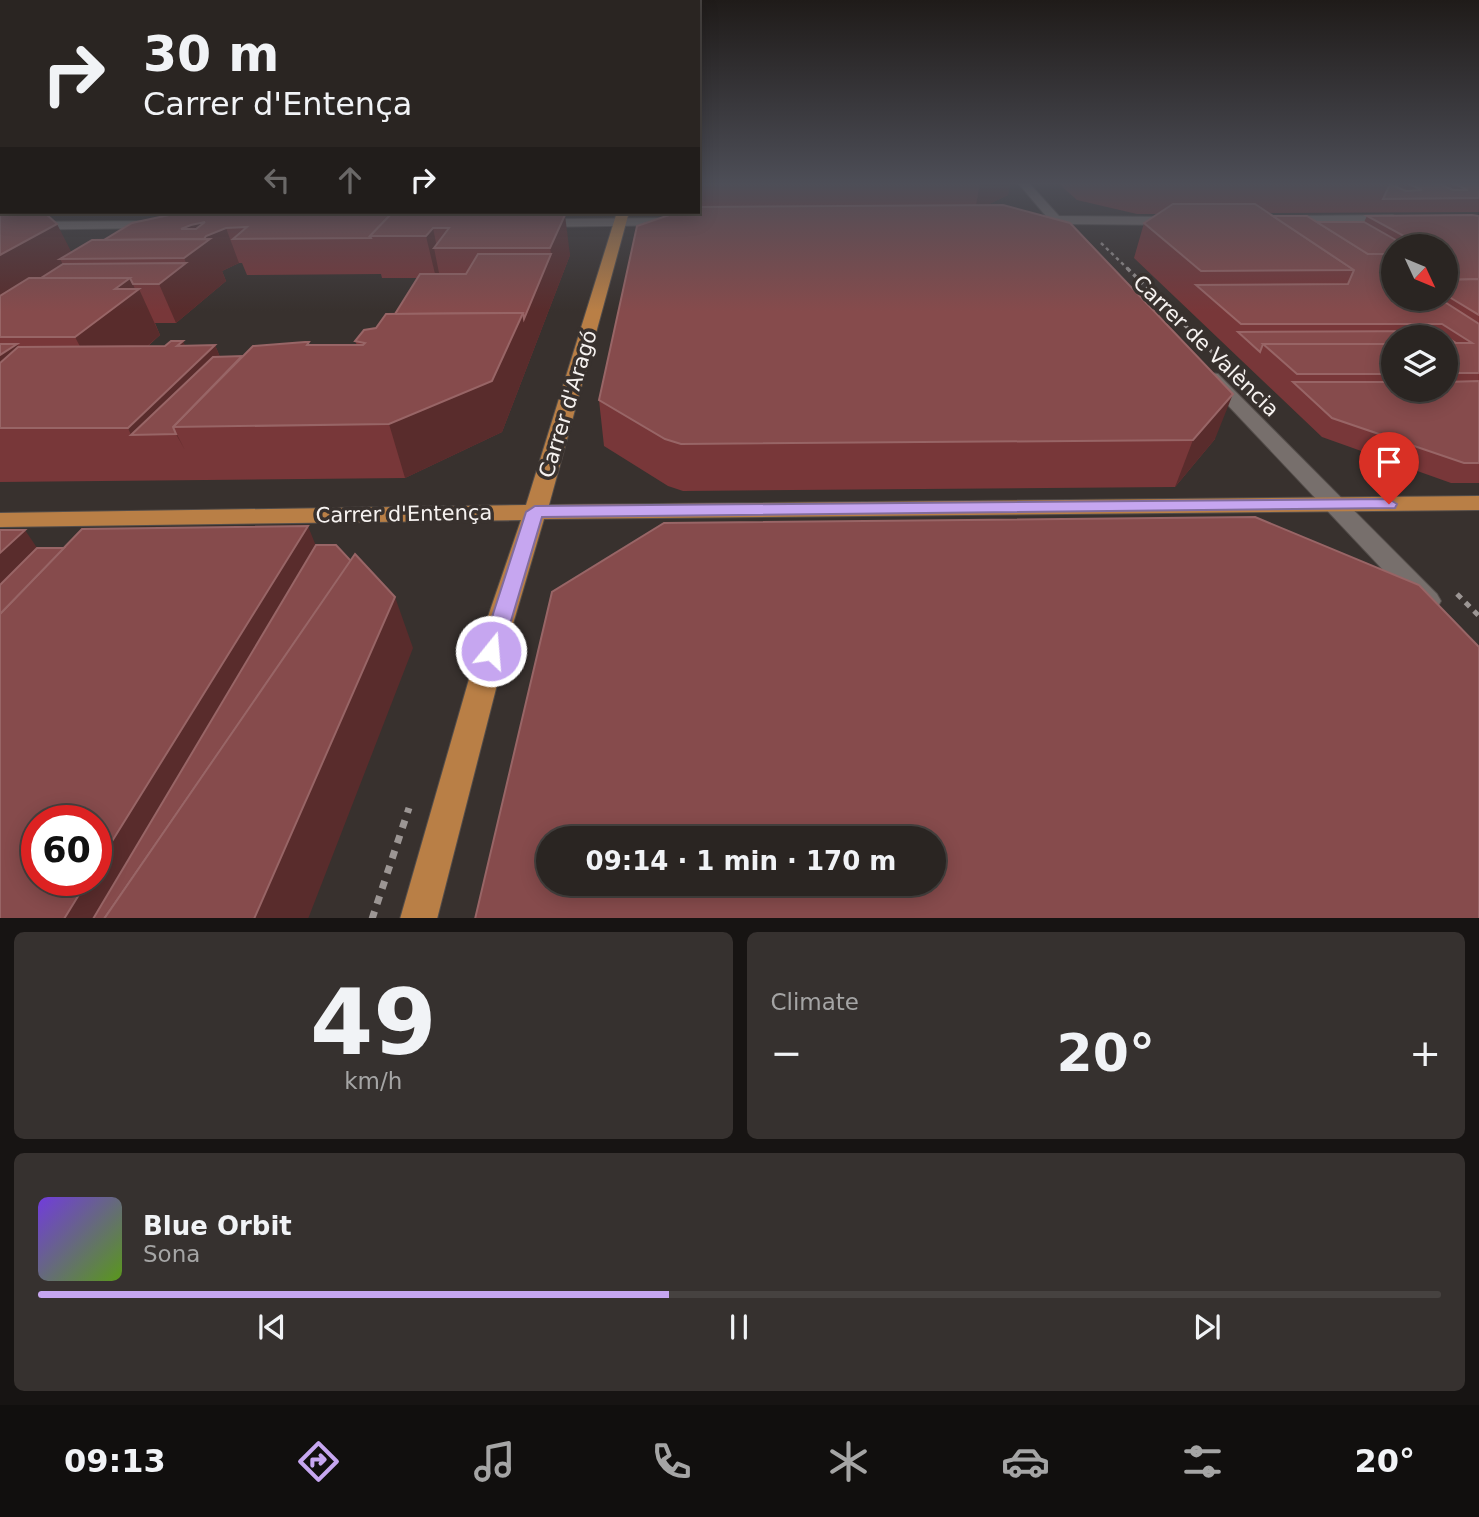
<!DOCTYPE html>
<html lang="en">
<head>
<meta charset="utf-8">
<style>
  body { margin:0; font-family:"DejaVu Sans",sans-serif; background:#36312f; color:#f1f3f6; height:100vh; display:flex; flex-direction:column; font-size:26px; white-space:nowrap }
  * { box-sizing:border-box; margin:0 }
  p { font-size:23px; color:#a5a5a5 }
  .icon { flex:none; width:38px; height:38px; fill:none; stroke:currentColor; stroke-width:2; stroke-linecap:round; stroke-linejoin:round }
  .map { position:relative; height:918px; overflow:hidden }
  .side { display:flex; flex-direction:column; gap:14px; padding:14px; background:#171413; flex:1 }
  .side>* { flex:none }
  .hud { position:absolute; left:0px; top:0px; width:700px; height:214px; box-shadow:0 4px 18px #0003,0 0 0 2px #464240; background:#2a2522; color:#f1f3f6; overflow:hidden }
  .needle { width:46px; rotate:134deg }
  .tools { position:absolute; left:1381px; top:234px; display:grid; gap:14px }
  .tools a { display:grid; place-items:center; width:77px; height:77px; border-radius:50%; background:#2a2522; box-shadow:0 4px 18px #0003,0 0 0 2px #464240; font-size:35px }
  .speed { position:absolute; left:21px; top:805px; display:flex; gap:14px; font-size:35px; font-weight:700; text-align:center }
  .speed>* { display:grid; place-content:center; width:91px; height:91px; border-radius:50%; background:#2a2522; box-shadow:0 4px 18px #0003,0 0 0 2px #464240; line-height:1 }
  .speed .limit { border:10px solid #d22; background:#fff; color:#111 }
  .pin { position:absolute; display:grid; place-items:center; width:60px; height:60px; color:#fff; margin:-72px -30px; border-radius:50% 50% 50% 0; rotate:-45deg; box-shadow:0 0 7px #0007 }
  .pin .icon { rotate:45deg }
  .me { position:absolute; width:77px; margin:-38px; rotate:17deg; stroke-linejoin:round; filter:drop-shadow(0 0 5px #0008) }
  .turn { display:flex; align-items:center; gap:24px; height:147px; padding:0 28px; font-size:32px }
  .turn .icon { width:91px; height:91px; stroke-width:2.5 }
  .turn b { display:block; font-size:49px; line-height:60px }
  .lanes { display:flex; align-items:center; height:66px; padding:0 28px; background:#0003; justify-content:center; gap:35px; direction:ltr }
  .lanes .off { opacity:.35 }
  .big { font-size:52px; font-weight:700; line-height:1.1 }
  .side .tile { flex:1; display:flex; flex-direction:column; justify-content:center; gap:10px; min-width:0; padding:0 24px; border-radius:10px; background:#36312f }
  .side .dial { align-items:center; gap:0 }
  .dial b { font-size:91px; line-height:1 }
  .song { display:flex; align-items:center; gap:21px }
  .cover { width:84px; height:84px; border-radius:10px; background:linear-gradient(135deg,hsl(260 70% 55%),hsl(90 70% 35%)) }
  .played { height:7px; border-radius:4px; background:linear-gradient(90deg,#c6a6f0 45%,#464240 45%) }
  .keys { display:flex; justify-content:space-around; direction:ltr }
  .heat { display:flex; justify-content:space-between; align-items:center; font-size:38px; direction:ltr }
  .side .tiles { flex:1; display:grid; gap:14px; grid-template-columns:1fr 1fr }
  .tile:last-child { grid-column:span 2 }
  .trip { position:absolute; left:536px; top:826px; width:410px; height:70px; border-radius:35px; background:#2a2522; box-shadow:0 4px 18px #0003,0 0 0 2px #464240; font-weight:700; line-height:70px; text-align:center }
  .tab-bar { display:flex; height:112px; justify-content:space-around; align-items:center; background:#110f0e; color:#a5a5a5 }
  .tab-bar .icon { width:49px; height:49px }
  .tab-bar .active { color:#c6a6f0 }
  .tab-bar b { font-size:32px; color:#f1f3f6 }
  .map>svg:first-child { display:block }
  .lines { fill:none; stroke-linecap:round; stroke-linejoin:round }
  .minor-casing { stroke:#534d4a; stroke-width:2 }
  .major-casing { stroke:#534d4a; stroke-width:2 }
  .path-far3 { stroke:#9c9694; stroke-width:2.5; stroke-dasharray:3.5 3.5; stroke-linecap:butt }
  .path-far2 { stroke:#9c9694; stroke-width:3.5; stroke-dasharray:4.5 4.5; stroke-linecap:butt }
  .path-far1 { stroke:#9c9694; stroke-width:5; stroke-dasharray:6 6; stroke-linecap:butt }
  .path { stroke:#9c9694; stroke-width:7; stroke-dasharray:8 8; stroke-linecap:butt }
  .minor { fill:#776f6c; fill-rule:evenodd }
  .major { fill:#b97f46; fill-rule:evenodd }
  .wall { fill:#783739; fill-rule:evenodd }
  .shaded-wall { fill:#592c2c }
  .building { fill:#864b4c; stroke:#986566; stroke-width:2; fill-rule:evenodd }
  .route { fill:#c6a6f0; stroke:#816c9c; stroke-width:2 }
  .labels { text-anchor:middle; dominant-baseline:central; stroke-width:7; stroke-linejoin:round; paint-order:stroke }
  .street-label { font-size:21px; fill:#f6f2f0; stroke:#38312e }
</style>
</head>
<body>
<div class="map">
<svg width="1479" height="919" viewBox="0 0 1479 919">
  <rect width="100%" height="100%" fill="#38312e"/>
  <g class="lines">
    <defs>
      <g id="minor">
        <path d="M1018,183H1029L1059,216L1176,217L1182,221L1176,225L1066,224V229L1061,230L1052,224H1033L1027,220L1029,217L1046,216Z"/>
        <path d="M1393,215L1399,219L1397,222L1285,224L1279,220L1285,216Z"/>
        <path d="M675,218L681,222L679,225L540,227L534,223L540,219Z"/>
        <path d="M157,221L163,225L162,228L0,230V222Z"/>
        <path d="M1212,373L1218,374L1437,594L1441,601L1437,608L1428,610L1419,608L1206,382L1203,378Z"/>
      </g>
      <path id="major" d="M617,212H629L549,505L1479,496V510L544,519L510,634L437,919H400L482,634L521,520L0,527V513L526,505Z"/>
    </defs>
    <!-- minor casing -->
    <use href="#minor" class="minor-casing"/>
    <!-- major casing -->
    <use href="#major" class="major-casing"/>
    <!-- path-far3 -->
    <path class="path-far3" d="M1101,243L1129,270"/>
    <!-- path-far2 -->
    <path class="path-far2" d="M1127,268L1215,355"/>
    <!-- path-far1 -->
    <path class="path-far1" d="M1457,594L1479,616"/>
    <!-- path -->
    <path class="path" d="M372,919L409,808"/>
    <!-- minor -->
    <use href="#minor" class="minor"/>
    <!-- major -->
    <use href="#major" class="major"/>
  </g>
  <!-- wall -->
  <g class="wall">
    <path d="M698,183H1010L1008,195L987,205L1215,439L1175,487L683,491L668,486L604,446L599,400L698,212Z"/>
    <path d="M1058,183H1479V212L1269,213L1273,216L1317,222H1364L1367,216H1479V483H1451L1322,437L1134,258L1144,223L1158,214H1137L1077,200ZM1393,247H1446V299H1393ZM1393,338H1446V390H1393Z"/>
    <path d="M0,206L71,252L104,240L132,223L558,212L570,255L502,432L405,478L0,482ZM239,263H242L247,275L381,274L382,278H417L395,314L355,341L357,345H310L242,356L220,357L215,345L147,347L160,335L155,323H176L226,281L222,271Z"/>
  </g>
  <!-- shaded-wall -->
  <g class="shaded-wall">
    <path d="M980,183H1010L1008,195L975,211Z"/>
    <path d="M565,215L570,255L502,432L405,478L389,424L523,313L551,254L550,248Z"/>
    <path d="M205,222L226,228L239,263L222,271L226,281L176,323L159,284L186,263L184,258L181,229L191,225Z"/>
    <path d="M57,224L75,259H60L64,266L0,305V255Z"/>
    <path d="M433,228L437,248H434L439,273L436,278L426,236Z"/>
    <path d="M130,278L136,291L139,289L160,335L101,386L75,337L115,289Z"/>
    <path d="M183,341L194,365L215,345L229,379L173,427L185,450L176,434L131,435L128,428L177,346Z"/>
    <path d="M17,344L41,386L0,402V355Z"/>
    <path d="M1233,394L1215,439L1175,487L1193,440Z"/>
    <path d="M308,526L328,576L180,919H64L88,880H96V867Z"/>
    <path d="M25,530L58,579L0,642V553Z"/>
    <path d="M395,597L413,648L308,919H254Z"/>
  </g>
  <!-- building -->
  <g class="building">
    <path d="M1407,183H1437L1453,190H1468L1453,183H1479V198L1383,199L1390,184L1406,191L1422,190Z"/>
    <path d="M1173,204H1255L1354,270L1201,271L1144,223Z"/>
    <path d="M1003,205L1070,223L1233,394L1193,440L681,444L665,439L599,400L637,226L678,212H698V207Z"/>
    <path d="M0,206H2V212H44L57,224L0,255Z"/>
    <path d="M183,212H393L370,236L371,238L233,239L247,227L226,228L206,236L204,239L104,240L132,223ZM205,222L196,229H181L191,225Z"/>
    <path d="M393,212H558L565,215L550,248H434L449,228H433L426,236H370Z"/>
    <path d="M1472,215L1479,216V279L1446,280V247H1424L1367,216Z"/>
    <path d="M1273,216H1307L1368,254H1393V299H1440L1479,324V373H1446V343H1472L1442,324H1241L1196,285L1348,284L1354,270Z"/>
    <path d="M1317,222H1364L1408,247H1393V254H1368Z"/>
    <path d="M210,239L184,258L60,259L92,240Z"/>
    <path d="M478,254H551L524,319L523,313L395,314L420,274H466Z"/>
    <path d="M186,263L159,284H133L130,278H41L63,264Z"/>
    <path d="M29,278H130L115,289H139L75,337H0V296Z"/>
    <path d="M1479,279V315L1446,295V280Z"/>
    <path d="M523,313L492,381L389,424L173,427L253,346L305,342H309L307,345H363L365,343L355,341L364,330L376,328L386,314Z"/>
    <path d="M1437,331L1456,343H1446V338H1393V344H1263L1260,352L1238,332Z"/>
    <path d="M171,341H183L177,346L215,345L128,428H0V363L18,347L165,346Z"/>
    <path d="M0,344H17L0,355Z"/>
    <path d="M1263,344H1393V374H1297Z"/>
    <path d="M242,356L173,427L176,434L131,435L213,357Z"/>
    <path d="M1479,381V463H1464L1332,418L1293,382H1393V390H1446V382Z"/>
    <path d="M1255,517L1419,585L1479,647V919H475L552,592L664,523ZM548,838H933V884H548Z"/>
    <path d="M308,526L96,867V821H37V880H88L64,919H0V614L82,529Z"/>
    <path d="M0,530H25L0,553Z"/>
    <path d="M316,545H336L351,561L104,919H93Z"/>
    <path d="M37,548H64L0,614V585Z"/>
    <path d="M355,554L395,597L254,919H104Z"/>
  </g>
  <!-- sky -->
  <linearGradient id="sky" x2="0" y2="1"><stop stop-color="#1f1b19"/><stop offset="0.59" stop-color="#4d4e57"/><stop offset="1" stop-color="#4d4e57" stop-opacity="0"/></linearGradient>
  <rect width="1479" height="311" fill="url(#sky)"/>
  <!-- route -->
  <path class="route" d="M1389,499L1397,504L1395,508L542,517L502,651L499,657L491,659L484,657L481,651L526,512L535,506Z"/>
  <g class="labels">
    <!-- street labels -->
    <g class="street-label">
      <text transform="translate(1206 346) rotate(44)">Carrer de València</text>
      <text transform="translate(568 404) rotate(-73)">Carrer d'Aragó</text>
      <text transform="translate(404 514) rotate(-1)">Carrer d'Entença</text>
    </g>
  </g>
</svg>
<div class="tools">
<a><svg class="needle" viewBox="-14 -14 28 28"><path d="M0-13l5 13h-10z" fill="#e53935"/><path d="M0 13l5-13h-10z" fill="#a5a5a5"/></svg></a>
<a><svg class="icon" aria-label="layers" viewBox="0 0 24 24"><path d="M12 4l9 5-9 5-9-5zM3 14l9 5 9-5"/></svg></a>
</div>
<div class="speed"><div class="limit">60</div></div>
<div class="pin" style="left:1389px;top:504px;background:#d93025"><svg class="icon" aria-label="arrive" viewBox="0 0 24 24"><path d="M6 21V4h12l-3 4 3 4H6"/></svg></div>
<svg class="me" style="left:491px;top:651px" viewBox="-20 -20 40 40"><circle r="17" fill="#c6a6f0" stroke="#fff" stroke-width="3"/><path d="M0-11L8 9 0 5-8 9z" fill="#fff"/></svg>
<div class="trip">09:14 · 1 min · 170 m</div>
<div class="hud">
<div class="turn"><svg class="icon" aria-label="right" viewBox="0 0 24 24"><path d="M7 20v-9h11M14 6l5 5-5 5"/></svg><div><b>30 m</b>Carrer d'Entença</div></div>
<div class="lanes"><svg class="icon off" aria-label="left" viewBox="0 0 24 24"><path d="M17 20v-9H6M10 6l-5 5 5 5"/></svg><svg class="icon off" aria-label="ahead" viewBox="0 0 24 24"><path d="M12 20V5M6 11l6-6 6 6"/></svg><svg class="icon" aria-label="right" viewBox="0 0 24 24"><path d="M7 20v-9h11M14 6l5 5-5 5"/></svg></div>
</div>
</div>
<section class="side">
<div class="tiles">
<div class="tile dial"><b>49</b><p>km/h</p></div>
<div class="tile"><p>Climate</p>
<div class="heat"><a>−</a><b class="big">20°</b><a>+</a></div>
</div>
<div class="tile">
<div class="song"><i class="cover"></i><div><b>Blue Orbit</b><p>Sona</p></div></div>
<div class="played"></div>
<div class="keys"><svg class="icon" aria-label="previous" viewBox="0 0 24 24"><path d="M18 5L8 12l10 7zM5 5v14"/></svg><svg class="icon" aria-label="pause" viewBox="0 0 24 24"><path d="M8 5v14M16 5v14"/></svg><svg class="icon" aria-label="next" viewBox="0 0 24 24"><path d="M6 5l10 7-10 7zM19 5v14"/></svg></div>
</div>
</div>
</section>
<nav class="tab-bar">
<b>09:13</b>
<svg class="icon active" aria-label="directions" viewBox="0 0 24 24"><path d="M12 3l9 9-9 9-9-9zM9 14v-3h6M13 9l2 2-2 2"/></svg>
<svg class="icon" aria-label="music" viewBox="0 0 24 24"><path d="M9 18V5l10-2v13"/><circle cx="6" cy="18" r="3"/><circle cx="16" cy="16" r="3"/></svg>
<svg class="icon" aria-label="phone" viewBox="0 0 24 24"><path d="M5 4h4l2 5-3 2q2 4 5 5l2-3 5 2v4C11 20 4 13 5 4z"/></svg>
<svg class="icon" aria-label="climate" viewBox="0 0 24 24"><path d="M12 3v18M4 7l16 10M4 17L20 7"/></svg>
<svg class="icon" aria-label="car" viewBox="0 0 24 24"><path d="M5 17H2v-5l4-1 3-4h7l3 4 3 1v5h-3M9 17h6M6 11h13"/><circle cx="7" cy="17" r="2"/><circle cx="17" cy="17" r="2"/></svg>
<svg class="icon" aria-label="filters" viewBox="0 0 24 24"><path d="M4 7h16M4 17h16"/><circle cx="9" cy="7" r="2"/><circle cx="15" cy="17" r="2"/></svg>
<b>20°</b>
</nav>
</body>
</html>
